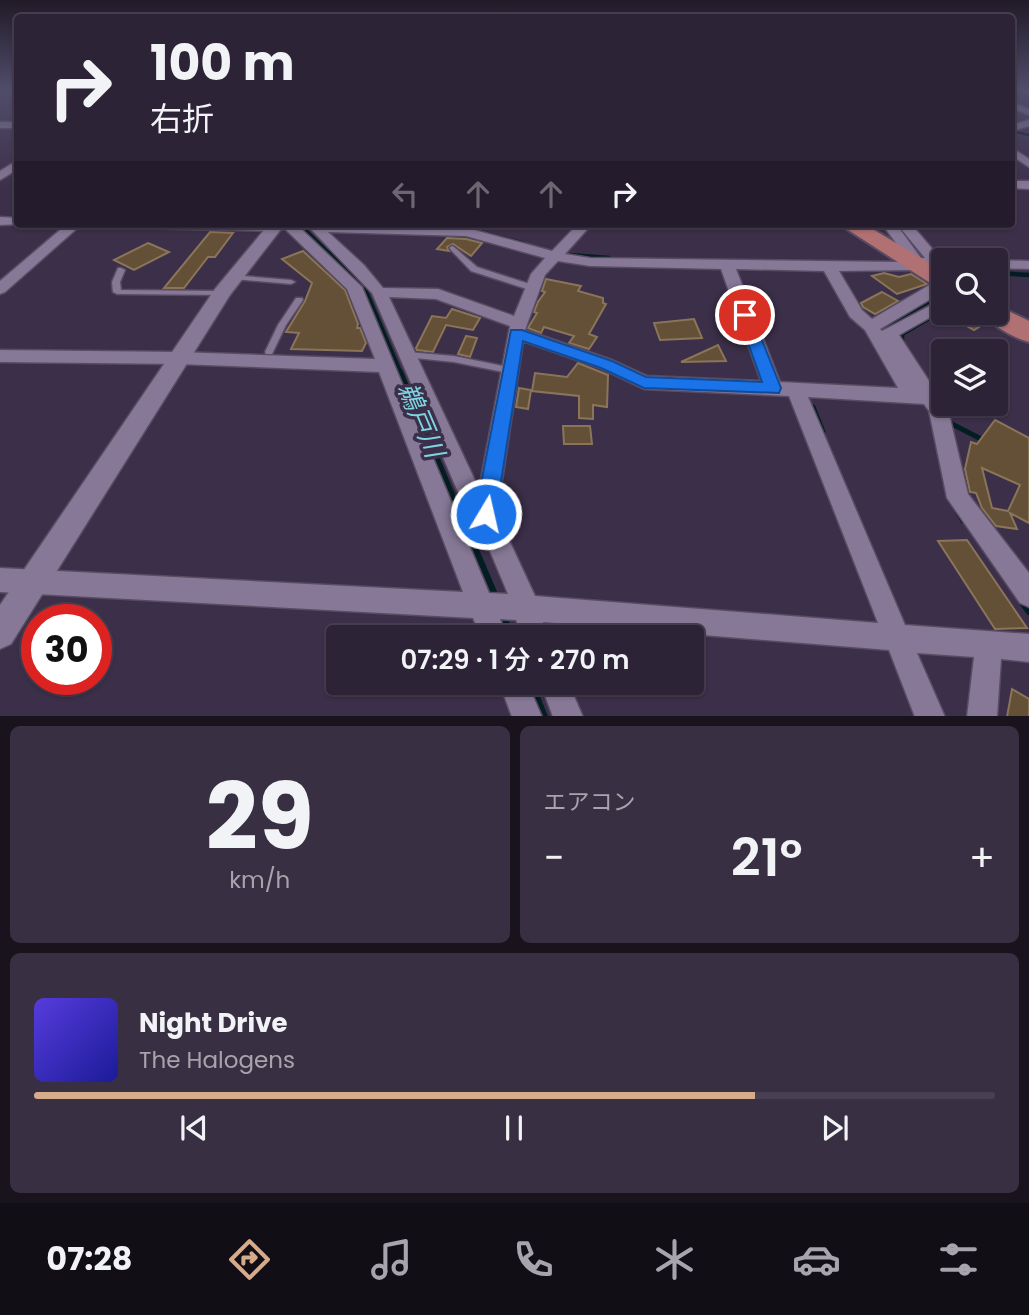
<!DOCTYPE html>
<html lang="ja">
<head>
<meta charset="utf-8">
<style>
  body { margin:0; font-family:Poppins,"Noto Sans JP",sans-serif; background:#392f42; color:#f1f3f6; height:100vh; display:flex; flex-direction:column; font-size:26px; white-space:nowrap }
  * { box-sizing:border-box; margin:0 }
  p { font-size:23px; color:#a7a4ad }
  .icon { flex:none; width:38px; height:38px; fill:none; stroke:currentColor; stroke-width:2; stroke-linecap:round; stroke-linejoin:round }
  .map { position:relative; height:716px; overflow:hidden }
  .side { display:flex; flex-direction:column; gap:10px; padding:10px; background:#19131e; flex:1 }
  .side>* { flex:none }
  .banner { position:absolute; left:14px; top:14px; width:1001px; height:214px; border-radius:7px; box-shadow:0 2px 5px #0004,0 0 0 2px #484052; background:#2d2337; color:#f1f3f6; overflow:hidden }
  .fabs { position:absolute; left:931px; top:248px; display:grid; gap:14px }
  .fabs a { display:grid; place-items:center; width:77px; height:77px; border-radius:7px; background:#2d2337; box-shadow:0 2px 5px #0004,0 0 0 2px #484052; font-size:35px }
  .speed { position:absolute; left:21px; top:604px; display:flex; gap:14px; font-size:35px; font-weight:700; text-align:center }
  .speed>* { display:grid; place-content:center; width:91px; height:91px; border-radius:50%; background:#2d2337; box-shadow:0 2px 5px #0004,0 0 0 2px #484052; line-height:1 }
  .speed .limit { border:10px solid #d22; background:#fff; color:#111 }
  .pin { position:absolute; display:grid; place-items:center; width:60px; height:60px; color:#fff; margin:-30px; border:4px solid #fff; border-radius:50%; box-shadow:0 2px 7px #0007 }
  .me { position:absolute; width:77px; margin:-38px; rotate:9deg; stroke-linejoin:round; filter:drop-shadow(0 0 5px #0008) }
  .turn { display:flex; align-items:center; gap:24px; height:147px; padding:0 21px; font-size:32px }
  .turn .icon { width:91px; height:91px; stroke-width:2.5 }
  .turn b { display:block; font-size:49px; line-height:60px }
  .lanes { display:flex; align-items:center; height:66px; padding:0 21px; background:#0003; justify-content:center; gap:35px; direction:ltr }
  .lanes .off { opacity:.35 }
  .big { font-size:52px; font-weight:600; line-height:1.1 }
  .side .card { flex:1; display:flex; flex-direction:column; justify-content:center; gap:10px; min-width:0; padding:0 24px; border-radius:10px; background:#392f42 }
  .side .dial { align-items:center; gap:0 }
  .dial b { font-size:91px; line-height:1 }
  .song { display:flex; align-items:center; gap:21px }
  .cover { width:84px; height:84px; border-radius:10px; background:linear-gradient(135deg,hsl(250 70% 55%),hsl(240 70% 35%)) }
  .played { height:7px; border-radius:4px; background:linear-gradient(90deg,#d6ab8b 75%,#484052 75%) }
  .keys { display:flex; justify-content:space-around; direction:ltr }
  .heat { display:flex; justify-content:space-between; align-items:center; font-size:38px; direction:ltr }
  .side .tiles { flex:1; display:grid; gap:10px; grid-template-columns:1fr 1fr }
  .card:last-child { grid-column:span 2 }
  .trip { position:absolute; left:326px; top:625px; width:378px; height:70px; border-radius:7px; background:#2d2337; box-shadow:0 2px 5px #0004,0 0 0 2px #484052; font-weight:600; line-height:70px; text-align:center }
  .menu { display:flex; height:112px; justify-content:space-around; align-items:center; background:#120e16; color:#a7a4ad }
  .menu .icon { width:49px; height:49px }
  .menu .active { color:#d6ab8b }
  .menu b { font-size:32px; color:#f1f3f6 }
  .map>svg:first-child { display:block }
  .lines { fill:none; stroke-linecap:round; stroke-linejoin:round }
  .stream-far4 { stroke:#031e22; stroke-width:2.5 }
  .stream-far3 { stroke:#031e22; stroke-width:3.5 }
  .stream-far2 { stroke:#031e22; stroke-width:4.5 }
  .stream-far1 { stroke:#031e22; stroke-width:5 }
  .stream { stroke:#031e22; stroke-width:6 }
  .building { fill:#645036; stroke:#8a7559; stroke-width:2; fill-rule:evenodd }
  .service-casing { stroke:#584c62; stroke-width:3 }
  .minor-casing { stroke:#584c62; stroke-width:3 }
  .tertiary-casing { stroke:#584c62; stroke-width:3 }
  .primary-casing { stroke:#584c62; stroke-width:4 }
  .service { fill:#867896; fill-rule:evenodd }
  .minor { fill:#867896; fill-rule:evenodd }
  .tertiary { fill:#867896; fill-rule:evenodd }
  .primary { fill:#b17173; fill-rule:evenodd }
  .route { fill:#1a73e8; stroke:#114b97; stroke-width:2 }
  .labels { text-anchor:middle; dominant-baseline:central; stroke-width:7; stroke-linejoin:round; paint-order:stroke }
  .water-label { font-size:26px; font-style:italic; fill:#7ed6e3; stroke:#3c2f49 }
</style>
</head>
<body>
<div class="map">
<svg width="1029" height="717" viewBox="0 0 1029 717">
  <rect width="100%" height="100%" fill="#3c2f49"/>
  <g class="lines">
    <!-- stream-far4 -->
    <path class="stream-far4" d="M1012,131L1029,135"/>
    <!-- stream-far3 -->
    <g class="stream-far3">
      <path d="M1012,183L1029,184"/>
      <path d="M299,224L330,254"/>
      <path d="M474,230L523,243"/>
    </g>
    <!-- stream-far2 -->
    <g class="stream-far2">
      <path d="M329,253L364,287L400,372"/>
      <path d="M569,255L609,258"/>
      <path d="M939,258L950,261"/>
      <path d="M996,273L1029,275"/>
      <path d="M880,333L881,329L943,293"/>
      <path d="M902,341V334L943,310"/>
    </g>
    <!-- stream-far1 -->
    <g class="stream-far1">
      <path d="M400,371L465,524"/>
      <path d="M813,407L823,432"/>
      <path d="M950,423L983,440"/>
      <path d="M948,495L963,521"/>
    </g>
    <!-- stream -->
    <g class="stream">
      <path d="M464,522L496,597"/>
      <path d="M1021,601L1029,612"/>
      <path d="M503,615L512,637"/>
      <path d="M531,682L545,717"/>
    </g>
  </g>
  <!-- building -->
  <g class="building">
    <path d="M210,232L233,233L215,257H208L184,288H164Z"/>
    <path d="M447,238L466,239L482,243L471,256L453,244L447,247L449,251L437,249Z"/>
    <path d="M148,243L169,252L134,270L114,260Z"/>
    <path d="M303,251L345,290L358,324L357,328H360L366,343L362,351L291,349L299,333L286,332L305,301L312,283L282,259Z"/>
    <path d="M884,273L899,277L911,274L927,284L897,294L872,276Z"/>
    <path d="M546,279L581,286L578,291L603,298V303L606,304L589,334L597,337L589,349L569,343L574,336L544,327L541,333L528,328L537,313L534,312L538,302L545,292L542,291Z"/>
    <path d="M882,292L898,301L875,314L863,307L861,303Z"/>
    <path d="M452,309L480,318L473,330L446,325L433,352L417,350L416,348L432,316L446,318Z"/>
    <path d="M967,313H974L987,322L974,330L956,320Z"/>
    <path d="M694,319L702,338L660,340L654,323Z"/>
    <path d="M466,336L477,338L470,357L458,354Z"/>
    <path d="M718,345L726,361L681,362Z"/>
    <path d="M578,363L608,375L607,407L593,405V419L579,418V396L532,391L535,373L567,377Z"/>
    <path d="M519,388L531,390L528,409L516,407Z"/>
    <path d="M995,420L1029,438V523L1010,513L1017,529L996,526L982,508L976,493L970,492L965,469L971,442L977,444ZM982,468L1020,485L1008,511L992,508Z"/>
    <path d="M563,426H590L592,444H564Z"/>
    <path d="M967,540L1027,628L995,629L938,541Z"/>
    <path d="M1012,689L1029,699V717H1007Z"/>
  </g>
  <g class="lines">
    <defs>
      <g id="service">
        <path d="M452,246L454,247L477,267L536,286L537,288L536,290H530L471,271L450,249V247Z"/>
        <path d="M118,268H121L125,270L120,282L121,290L222,291L226,293L222,295L117,294L113,292L112,282Z"/>
        <path d="M231,275L291,280L295,282L291,284L234,279L230,277Z"/>
        <path d="M296,298H302L303,300L286,325L272,354H266L265,352L278,325Z"/>
        <path d="M408,352L454,356L508,367L512,370L508,373L454,362L405,357L404,355L405,353Z"/>
      </g>
      <g id="minor">
        <path d="M1019,90H1029V95Z"/>
        <path d="M1012,102L1029,109V115L1012,108Z"/>
        <path d="M1029,120V126L1012,131V125Z"/>
        <rect x="0" y="122" width="18" height="6"/>
        <path d="M1012,148L1029,159V167L1012,156Z"/>
        <path d="M18,160V169L0,180V171Z"/>
        <path d="M1012,181H1029V189L1012,188Z"/>
        <path d="M0,217L18,218V224H23L0,225Z"/>
        <path d="M67,224H82L5,292L0,294V281Z"/>
        <path d="M127,224H296L362,287L489,593L508,594L477,520L458,492L372,293L306,224L467,228L552,251L578,224H592L565,254L590,258L901,262L907,258L882,224H896L921,258H925L897,224H911L941,259L948,260L943,261V267H925L918,270L839,271L862,310L872,319L943,277V290L939,294L880,329L882,331L943,299V310L899,335L948,410L968,494L1029,573V607L1020,603L947,498L929,411L924,404L808,397L905,625L1029,634V662L1001,659L997,717H967L974,657L917,653L945,717H915L889,650L543,622L549,637H523L516,620L500,619L507,637H481L473,618L0,592V568L463,592L379,372L179,364L0,362V350L179,352L375,359L347,289L285,229L274,231L134,228ZM328,232L466,236L545,258L531,274L514,316L438,289L383,288L364,265ZM558,261L590,266L721,269L761,381L647,376L612,360L525,330L545,275ZM736,269L824,271L850,317L865,330L898,388L780,382ZM389,297L436,299L510,326L479,489ZM523,341L600,368L644,389L789,396L878,623L535,596L497,514Z"/>
        <path d="M996,260L1029,261V269L996,268V261H992Z"/>
        <path d="M499,682H527L542,717H512Z"/>
        <path d="M540,682H568L583,717H553Z"/>
      </g>
      <path id="tertiary" d="M269,224H285L230,295L11,644L0,649V605L215,289Z"/>
      <g id="primary">
        <path d="M839,224H864L943,271V288L935,286Z"/>
        <path d="M996,305L1029,321V342C1014,338 992,326 983,313H996Z"/>
      </g>
    </defs>
    <!-- service casing -->
    <use href="#service" class="service-casing"/>
    <!-- minor casing -->
    <use href="#minor" class="minor-casing"/>
    <!-- tertiary casing -->
    <use href="#tertiary" class="tertiary-casing"/>
    <!-- primary casing -->
    <use href="#primary" class="primary-casing"/>
    <!-- service -->
    <use href="#service" class="service"/>
    <!-- minor -->
    <use href="#minor" class="minor"/>
    <!-- tertiary -->
    <use href="#tertiary" class="tertiary"/>
    <!-- primary -->
    <use href="#primary" class="primary"/>
  </g>
  <!-- sky -->
  <linearGradient id="sky" x2="0" y2="1"><stop stop-color="#211a28"/><stop offset="0.47" stop-color="#504d6a"/><stop offset="1" stop-color="#504d6a" stop-opacity="0"/></linearGradient>
  <rect width="1029" height="190" fill="url(#sky)"/>
  <!-- route -->
  <path class="route" d="M745,310L752,315L781,388L779,393L644,388L601,368L523,341L496,514L493,520L486,523L478,520L475,514L511,330H522L612,361L646,377L762,382L738,315Z"/>
  <g class="labels">
    <!-- water labels -->
    <g class="water-label">
      <text transform="translate(421 420) rotate(67)">鵜戸川</text>
    </g>
  </g>
</svg>
<div class="fabs">
<a><svg class="icon" aria-label="search" viewBox="0 0 24 24"><circle cx="10" cy="10" r="6"/><path d="M15 15l6 6"/></svg></a>
<a><svg class="icon" aria-label="layers" viewBox="0 0 24 24"><path d="M12 4l9 5-9 5-9-5zM3 14l9 5 9-5"/></svg></a>
</div>
<div class="speed"><div class="limit">30</div></div>
<div class="pin" style="left:745px;top:315px;background:#d93025"><svg class="icon" aria-label="arrive" viewBox="0 0 24 24"><path d="M6 21V4h12l-3 4 3 4H6"/></svg></div>
<svg class="me" style="left:486px;top:514px" viewBox="-20 -20 40 40"><circle r="17" fill="#1a73e8" stroke="#fff" stroke-width="3"/><path d="M0-11L8 9 0 5-8 9z" fill="#fff"/></svg>
<div class="trip">07:29 · 1 分 · 270 m</div>
<div class="banner">
<div class="turn"><svg class="icon" aria-label="right" viewBox="0 0 24 24"><path d="M7 20v-9h11M14 6l5 5-5 5"/></svg><div><b>100 m</b>右折</div></div>
<div class="lanes"><svg class="icon off" aria-label="left" viewBox="0 0 24 24"><path d="M17 20v-9H6M10 6l-5 5 5 5"/></svg><svg class="icon off" aria-label="ahead" viewBox="0 0 24 24"><path d="M12 20V5M6 11l6-6 6 6"/></svg><svg class="icon off" aria-label="ahead" viewBox="0 0 24 24"><path d="M12 20V5M6 11l6-6 6 6"/></svg><svg class="icon" aria-label="right" viewBox="0 0 24 24"><path d="M7 20v-9h11M14 6l5 5-5 5"/></svg></div>
</div>
</div>
<section class="side">
<div class="tiles">
<div class="card dial"><b>29</b><p>km/h</p></div>
<div class="card"><p>エアコン</p>
<div class="heat"><a>−</a><b class="big">21°</b><a>+</a></div>
</div>
<div class="card">
<div class="song"><i class="cover"></i><div><b>Night Drive</b><p>The Halogens</p></div></div>
<div class="played"></div>
<div class="keys"><svg class="icon" aria-label="previous" viewBox="0 0 24 24"><path d="M18 5L8 12l10 7zM5 5v14"/></svg><svg class="icon" aria-label="pause" viewBox="0 0 24 24"><path d="M8 5v14M16 5v14"/></svg><svg class="icon" aria-label="next" viewBox="0 0 24 24"><path d="M6 5l10 7-10 7zM19 5v14"/></svg></div>
</div>
</div>
</section>
<nav class="menu">
<b>07:28</b>
<svg class="icon active" aria-label="directions" viewBox="0 0 24 24"><path d="M12 3l9 9-9 9-9-9zM9 14v-3h6M13 9l2 2-2 2"/></svg>
<svg class="icon" aria-label="music" viewBox="0 0 24 24"><path d="M9 18V5l10-2v13"/><circle cx="6" cy="18" r="3"/><circle cx="16" cy="16" r="3"/></svg>
<svg class="icon" aria-label="phone" viewBox="0 0 24 24"><path d="M5 4h4l2 5-3 2q2 4 5 5l2-3 5 2v4C11 20 4 13 5 4z"/></svg>
<svg class="icon" aria-label="climate" viewBox="0 0 24 24"><path d="M12 3v18M4 7l16 10M4 17L20 7"/></svg>
<svg class="icon" aria-label="car" viewBox="0 0 24 24"><path d="M5 17H2v-5l4-1 3-4h7l3 4 3 1v5h-3M9 17h6M6 11h13"/><circle cx="7" cy="17" r="2"/><circle cx="17" cy="17" r="2"/></svg>
<svg class="icon" aria-label="filters" viewBox="0 0 24 24"><path d="M4 7h16M4 17h16"/><circle cx="9" cy="7" r="2"/><circle cx="15" cy="17" r="2"/></svg>
</nav>
</body>
</html>
